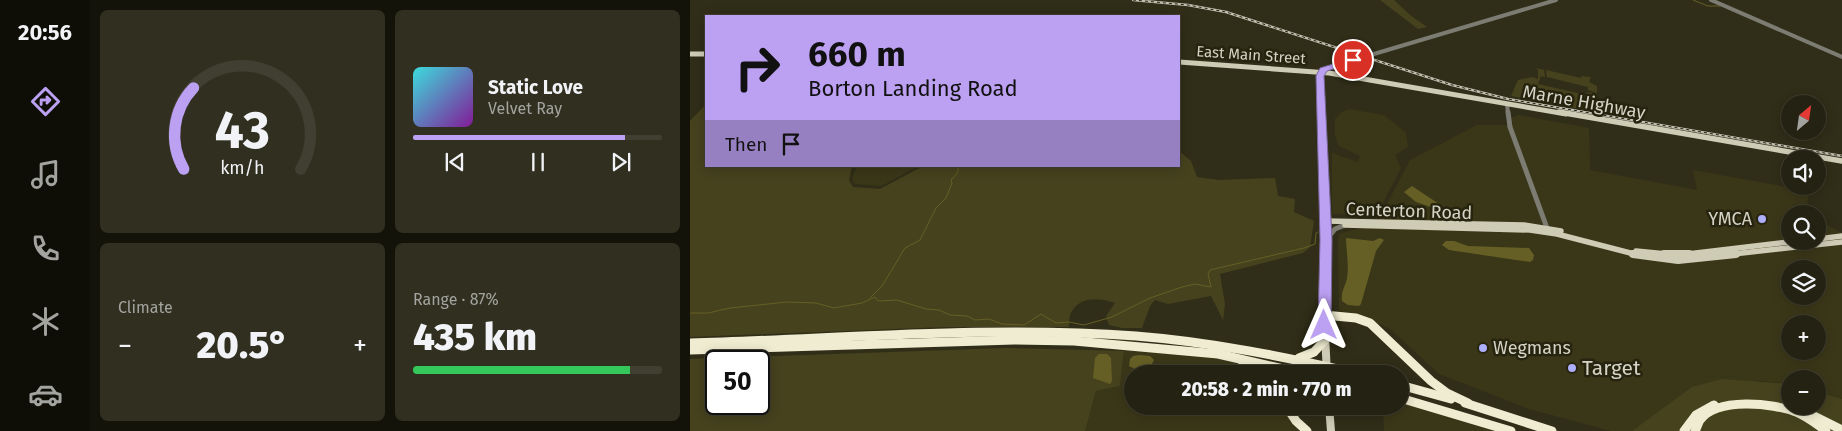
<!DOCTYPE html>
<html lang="en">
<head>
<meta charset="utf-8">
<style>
  body { margin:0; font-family:"Fira Sans",sans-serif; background:#302f20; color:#f1f3f6; height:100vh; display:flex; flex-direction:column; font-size:19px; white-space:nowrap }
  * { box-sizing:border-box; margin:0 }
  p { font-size:16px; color:#a3a49f }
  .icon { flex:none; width:28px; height:28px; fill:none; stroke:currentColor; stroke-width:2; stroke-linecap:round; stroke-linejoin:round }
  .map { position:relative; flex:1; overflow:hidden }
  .drawer { display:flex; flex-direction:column; gap:10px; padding:10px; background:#14130a; width:600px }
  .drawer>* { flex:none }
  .guide { position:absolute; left:15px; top:15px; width:475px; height:152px; border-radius:0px; box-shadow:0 2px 12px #0003,0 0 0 1px #413f32; background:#bca0f2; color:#111; overflow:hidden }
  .needle { width:32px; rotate:29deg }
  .fabs { position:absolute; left:1091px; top:95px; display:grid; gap:10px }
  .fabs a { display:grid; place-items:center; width:45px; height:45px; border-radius:50%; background:#242212; box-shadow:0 2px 12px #0003,0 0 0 1px #413f32; font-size:25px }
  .speed { position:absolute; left:15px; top:350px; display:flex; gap:10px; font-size:25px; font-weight:700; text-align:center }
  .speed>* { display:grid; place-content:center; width:65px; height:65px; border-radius:50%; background:#242212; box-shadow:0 2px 12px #0003,0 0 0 1px #413f32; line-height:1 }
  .speed .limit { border:2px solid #111; border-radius:8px; background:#fff; color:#111 }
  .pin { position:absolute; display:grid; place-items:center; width:42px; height:42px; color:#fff; margin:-21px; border:2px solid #fff; border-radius:50%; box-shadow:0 1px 5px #0007 }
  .me { position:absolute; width:55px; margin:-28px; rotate:0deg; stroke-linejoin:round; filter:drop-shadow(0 0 4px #0008) }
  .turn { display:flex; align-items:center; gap:18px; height:105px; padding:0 20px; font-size:22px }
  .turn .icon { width:65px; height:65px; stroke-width:2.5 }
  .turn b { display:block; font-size:35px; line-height:42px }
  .then { display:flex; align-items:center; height:48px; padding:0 20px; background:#0003; gap:10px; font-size:19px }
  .big { font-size:38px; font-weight:800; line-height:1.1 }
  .drawer .card { flex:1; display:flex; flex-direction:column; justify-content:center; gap:8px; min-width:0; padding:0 18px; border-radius:8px; background:#302f20 }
  .drawer .dial { align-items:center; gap:0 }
  .dial svg { height:130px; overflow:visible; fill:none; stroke:#413f32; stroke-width:7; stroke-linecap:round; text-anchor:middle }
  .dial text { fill:#f1f3f6; stroke:none }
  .song { display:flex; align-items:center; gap:15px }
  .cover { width:60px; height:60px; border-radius:8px; background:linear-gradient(135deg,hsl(180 70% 55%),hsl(290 70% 35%)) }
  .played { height:5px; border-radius:2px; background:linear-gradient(90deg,#bca0f2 85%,#413f32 85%) }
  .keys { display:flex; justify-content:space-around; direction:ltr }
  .heat { display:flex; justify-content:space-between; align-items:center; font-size:28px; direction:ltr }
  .charge { height:8px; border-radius:4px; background:linear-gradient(90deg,#34c759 87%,#413f32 0) }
  .drawer .tiles { flex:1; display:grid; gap:10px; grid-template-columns:repeat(2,1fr) }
  .trip { position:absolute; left:434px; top:365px; width:285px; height:50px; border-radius:25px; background:#242212; box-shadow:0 2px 12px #0003,0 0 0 1px #413f32; font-weight:800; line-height:50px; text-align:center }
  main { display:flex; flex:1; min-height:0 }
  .tabs { display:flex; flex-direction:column; width:90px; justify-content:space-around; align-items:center; background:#0e0e07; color:#a3a49f }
  .tabs .icon { width:35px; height:35px }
  .tabs .active { color:#bca0f2 }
  .tabs b { font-size:22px; color:#f1f3f6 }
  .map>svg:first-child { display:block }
  .built { fill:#3a3719; fill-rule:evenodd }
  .green { fill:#46421e; fill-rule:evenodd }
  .water { fill:#665f25 }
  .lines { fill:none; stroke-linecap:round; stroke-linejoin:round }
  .stream { stroke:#665f25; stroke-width:1 }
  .minor-far1 { stroke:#7d7c72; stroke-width:4 }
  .minor { stroke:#7d7c72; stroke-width:5 }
  .major-far2 { stroke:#cfccb6; stroke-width:5 }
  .major-far1 { stroke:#cfccb6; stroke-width:5.5 }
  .major { stroke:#cfccb6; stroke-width:8 }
  .highway { stroke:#efecd1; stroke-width:9 }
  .rail-casing { stroke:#c0bfb1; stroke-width:2.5 }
  .rail { stroke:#26240e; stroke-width:1; stroke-dasharray:3; stroke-linecap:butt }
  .route { fill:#bca0f2; stroke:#7a689d }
  .poi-dot { fill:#adaffb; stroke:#26240e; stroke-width:2 }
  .labels { text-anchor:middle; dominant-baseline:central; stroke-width:5; stroke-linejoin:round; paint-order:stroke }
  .far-street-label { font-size:15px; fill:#d4d3c6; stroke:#26240e }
  .street-label { font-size:18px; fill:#d4d3c6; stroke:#26240e }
  .poi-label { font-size:18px; fill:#d4d3c6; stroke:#26240e; text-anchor:end }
  .near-poi-label { font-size:21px; fill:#d4d3c6; stroke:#26240e; text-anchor:start }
</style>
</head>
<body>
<main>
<nav class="tabs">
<b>20:56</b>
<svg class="icon active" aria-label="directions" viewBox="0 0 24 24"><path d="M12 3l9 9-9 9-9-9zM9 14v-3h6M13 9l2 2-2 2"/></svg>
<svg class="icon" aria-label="music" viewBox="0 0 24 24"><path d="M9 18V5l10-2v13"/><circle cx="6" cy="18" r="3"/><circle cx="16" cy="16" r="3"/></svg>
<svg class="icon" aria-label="phone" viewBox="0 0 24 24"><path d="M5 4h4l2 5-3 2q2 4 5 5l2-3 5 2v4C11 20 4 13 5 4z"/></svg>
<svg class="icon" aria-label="climate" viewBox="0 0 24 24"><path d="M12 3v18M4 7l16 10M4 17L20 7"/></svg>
<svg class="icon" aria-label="car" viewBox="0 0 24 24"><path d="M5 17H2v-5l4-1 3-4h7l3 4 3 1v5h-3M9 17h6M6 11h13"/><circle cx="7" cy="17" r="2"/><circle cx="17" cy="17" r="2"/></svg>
</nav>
<section class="drawer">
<div class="tiles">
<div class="card dial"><svg viewBox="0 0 100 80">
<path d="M14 69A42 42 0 1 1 86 69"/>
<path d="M14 69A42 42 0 0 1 20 19" stroke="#bca0f2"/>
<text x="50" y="56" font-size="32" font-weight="700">43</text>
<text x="50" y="72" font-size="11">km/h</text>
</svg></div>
<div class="card">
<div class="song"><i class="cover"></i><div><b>Static Love</b><p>Velvet Ray</p></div></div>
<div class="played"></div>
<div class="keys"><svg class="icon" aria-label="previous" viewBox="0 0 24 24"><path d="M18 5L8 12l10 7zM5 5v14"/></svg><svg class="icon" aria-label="pause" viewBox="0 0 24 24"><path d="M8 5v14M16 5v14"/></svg><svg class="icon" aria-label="next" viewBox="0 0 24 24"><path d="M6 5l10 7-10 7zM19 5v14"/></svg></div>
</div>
<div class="card"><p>Climate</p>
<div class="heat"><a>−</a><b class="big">20.5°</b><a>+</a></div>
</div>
<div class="card"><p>Range · 87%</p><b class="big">435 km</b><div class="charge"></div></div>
</div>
</section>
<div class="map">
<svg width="1152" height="431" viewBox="0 0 1152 431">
  <rect width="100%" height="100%" fill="#302e18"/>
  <!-- built -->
  <g class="built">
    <path d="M659,109L694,115L716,133L718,147L705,155L711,168L687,214H642V153L668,162L670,156L649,146L645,136V119L652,112Z"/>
    <path d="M829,115L899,128L900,170L1007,190L1003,170L1119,191L1116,214H1100V241H1128V220L1152,233V399L1128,392V379H1100V384L1070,381L956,422L942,431H921L839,409L749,374L699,328L661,313L649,311L648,239L650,233L686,225L720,160L787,125H823L821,118ZM1100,269H1128V296H1100ZM1100,324H1128V351H1100Z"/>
    <path d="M167,166H229L191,186L165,184L162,179Z"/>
    <path d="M435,344L492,350L548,363L571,374H442V406H596L617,431H395L406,391L430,386Z"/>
    <path d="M710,398L821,431H694L693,406H710Z"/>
  </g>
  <!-- green -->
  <g class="green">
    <path d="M690,0H704L720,15L737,27L728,29Z"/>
    <path d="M846,68L854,70L855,77L851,76L848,84L896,95L897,92L907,94L905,101H901V111L821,96L828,80L842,77L848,79V70Z"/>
    <path d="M856,70L891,78L892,76L901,77L899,82L907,86V93L898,90V87L857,77Z"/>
    <path d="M16,104V166H162L159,180L163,187L190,189L233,166H489V151L501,161L507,177L529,180L585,178L588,196L605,199L604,212L624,221L620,247L613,253L530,274L535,304L533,320L521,296L478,304L465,300L460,306L452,328H432L419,325L416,316L425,303C410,298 391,296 382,311C379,315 379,323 379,327H255L0,337V121Z"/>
    <path d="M317,348L434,351L430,386L406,391L395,431H0V359ZM26,361H69V404H26Z"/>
    <path d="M1032,379L1100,384V406H1128V392L1152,399V431H942L1002,387Z"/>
  </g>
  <!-- water -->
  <g class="water">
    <path d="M722,186L752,206V211L726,202L714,192Z"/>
    <path d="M656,238L683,241L690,238L694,240L686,251L671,304L669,306L658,305L652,301C651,293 654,288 656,282C660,270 656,250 656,238Z"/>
    <path d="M756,241H764L778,246L839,248L844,255L843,260L840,262L759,250L752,245Z"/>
    <path d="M409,354H417L421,358L422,381L420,384L403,378L405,358Z"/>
    <path d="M449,355L460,356L464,360L457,374H450L449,371L439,366L440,359L443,356Z"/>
  </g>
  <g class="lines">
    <!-- stream -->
    <g class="stream">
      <path d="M1003,0L1018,6H1030"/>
      <path d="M180,298L192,286L215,248L230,240L246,208L256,198L262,183L261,180L268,172V166"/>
      <path d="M0,313H18L40,308L97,302L126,303L144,308L172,303L185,297L188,301L207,300L236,309L249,310L260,315L277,316L285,320L299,319L312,324L334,325L351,314L366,323L379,322L394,325L422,317L460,298L492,287L505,284L521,287L518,274L520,270L614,248L625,244L626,233L628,232"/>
    </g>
    <!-- minor-far1 -->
    <g class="minor-far1">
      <path d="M1021,0L1152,57"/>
      <path d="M631,72L640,67L866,0"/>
      <path d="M817,104L818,114"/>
    </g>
    <!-- minor -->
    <g class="minor">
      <path d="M818,112L820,127L857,228"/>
      <path d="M636,240L645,229L655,225"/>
    </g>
    <!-- major-far2 -->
    <g class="major-far2">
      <path d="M0,54H16"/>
      <path d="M489,62L639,73L876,114"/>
      <path d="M631,72L632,114"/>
    </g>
    <!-- major-far1 -->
    <g class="major-far1">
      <path d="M632,112L636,255"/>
      <path d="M869,112L1152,161"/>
      <path d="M635,221L834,225L871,231"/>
      <path d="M655,225L840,230L867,234L948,255"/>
      <path d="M1128,239L1152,236"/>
      <path d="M946,251L987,255"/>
      <path d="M989,255L1106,241"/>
      <path d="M1034,255L1152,242"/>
    </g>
    <!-- major -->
    <g class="major">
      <path d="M636,254L634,315L637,374"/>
      <path d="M943,254L988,260L1046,254"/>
      <path d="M974,254H999"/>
      <path d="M639,406L641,431"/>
    </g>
    <!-- highway -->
    <g class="highway">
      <path d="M634,315L666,318L680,323L741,381L757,393L778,403"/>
      <path d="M0,343C149,339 298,325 446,336C522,342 596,357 670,374"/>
      <path d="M0,350L324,340L384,341L528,354L615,374"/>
      <path d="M609,358L624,352L635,340"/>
      <path d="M553,364L571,374"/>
      <path d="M710,385L761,399"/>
      <path d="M710,398L821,431"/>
      <path d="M775,403L862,431"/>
      <path d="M596,406L606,421L617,431"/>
      <path d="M1120,414L1152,430"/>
      <path d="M994,431L1006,415L1024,405"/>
      <path d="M1005,431C1007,428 1008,423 1010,420C1027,397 1083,403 1106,412C1117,417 1127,424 1136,431"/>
    </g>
    <defs>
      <path id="rail" d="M443,0L498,5L536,12L762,85L818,99L1152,156"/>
    </defs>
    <!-- rail casing -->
    <use href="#rail" class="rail-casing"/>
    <!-- rail -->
    <use href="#rail" class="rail"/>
  </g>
  <!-- route -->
  <path class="route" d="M663,58L666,59V62L637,71L634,76L642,240L641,325L639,329L634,330L630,329L628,325L630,240L626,76L630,68Z"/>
  <!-- markers -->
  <g class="poi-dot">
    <circle cx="1072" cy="219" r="5"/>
    <circle cx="793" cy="348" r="5"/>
    <circle cx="882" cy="368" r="5"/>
  </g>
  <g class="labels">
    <!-- far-street labels -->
    <g class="far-street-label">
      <text transform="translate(561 55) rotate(4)">East Main Street</text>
    </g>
    <!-- street labels -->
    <g class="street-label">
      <text transform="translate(894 102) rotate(10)">Marne Highway</text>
      <text transform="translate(719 211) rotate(2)">Centerton Road</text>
    </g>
    <!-- poi labels -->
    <g class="poi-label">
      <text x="1062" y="219">YMCA</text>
      <text x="803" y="348" text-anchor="start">Wegmans</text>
    </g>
    <!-- near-poi labels -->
    <g class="near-poi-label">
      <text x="892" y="368">Target</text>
    </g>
  </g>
</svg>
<div class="fabs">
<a><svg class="needle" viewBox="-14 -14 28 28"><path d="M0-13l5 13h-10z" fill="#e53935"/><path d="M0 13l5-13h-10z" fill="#a3a49f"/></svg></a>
<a><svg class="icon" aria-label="sound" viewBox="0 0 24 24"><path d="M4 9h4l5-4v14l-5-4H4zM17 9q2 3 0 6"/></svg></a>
<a><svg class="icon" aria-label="search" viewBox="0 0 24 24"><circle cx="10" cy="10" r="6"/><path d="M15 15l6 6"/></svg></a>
<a><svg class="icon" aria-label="layers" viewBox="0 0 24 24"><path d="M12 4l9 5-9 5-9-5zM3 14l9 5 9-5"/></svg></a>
<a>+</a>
<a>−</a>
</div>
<div class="speed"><div class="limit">50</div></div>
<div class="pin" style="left:663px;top:60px;background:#d93025"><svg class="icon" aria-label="arrive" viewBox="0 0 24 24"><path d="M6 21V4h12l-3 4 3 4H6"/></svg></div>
<svg class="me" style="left:634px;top:325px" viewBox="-20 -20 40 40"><path d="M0-17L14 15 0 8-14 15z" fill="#bca0f2" stroke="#fff" stroke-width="4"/></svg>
<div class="trip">20:58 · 2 min · 770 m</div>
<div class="guide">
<div class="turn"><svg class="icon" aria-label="right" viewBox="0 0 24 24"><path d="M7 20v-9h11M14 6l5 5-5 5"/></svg><div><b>660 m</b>Borton Landing Road</div></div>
<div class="then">Then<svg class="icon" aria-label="arrive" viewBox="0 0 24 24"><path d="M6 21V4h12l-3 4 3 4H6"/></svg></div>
</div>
</div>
</main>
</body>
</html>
